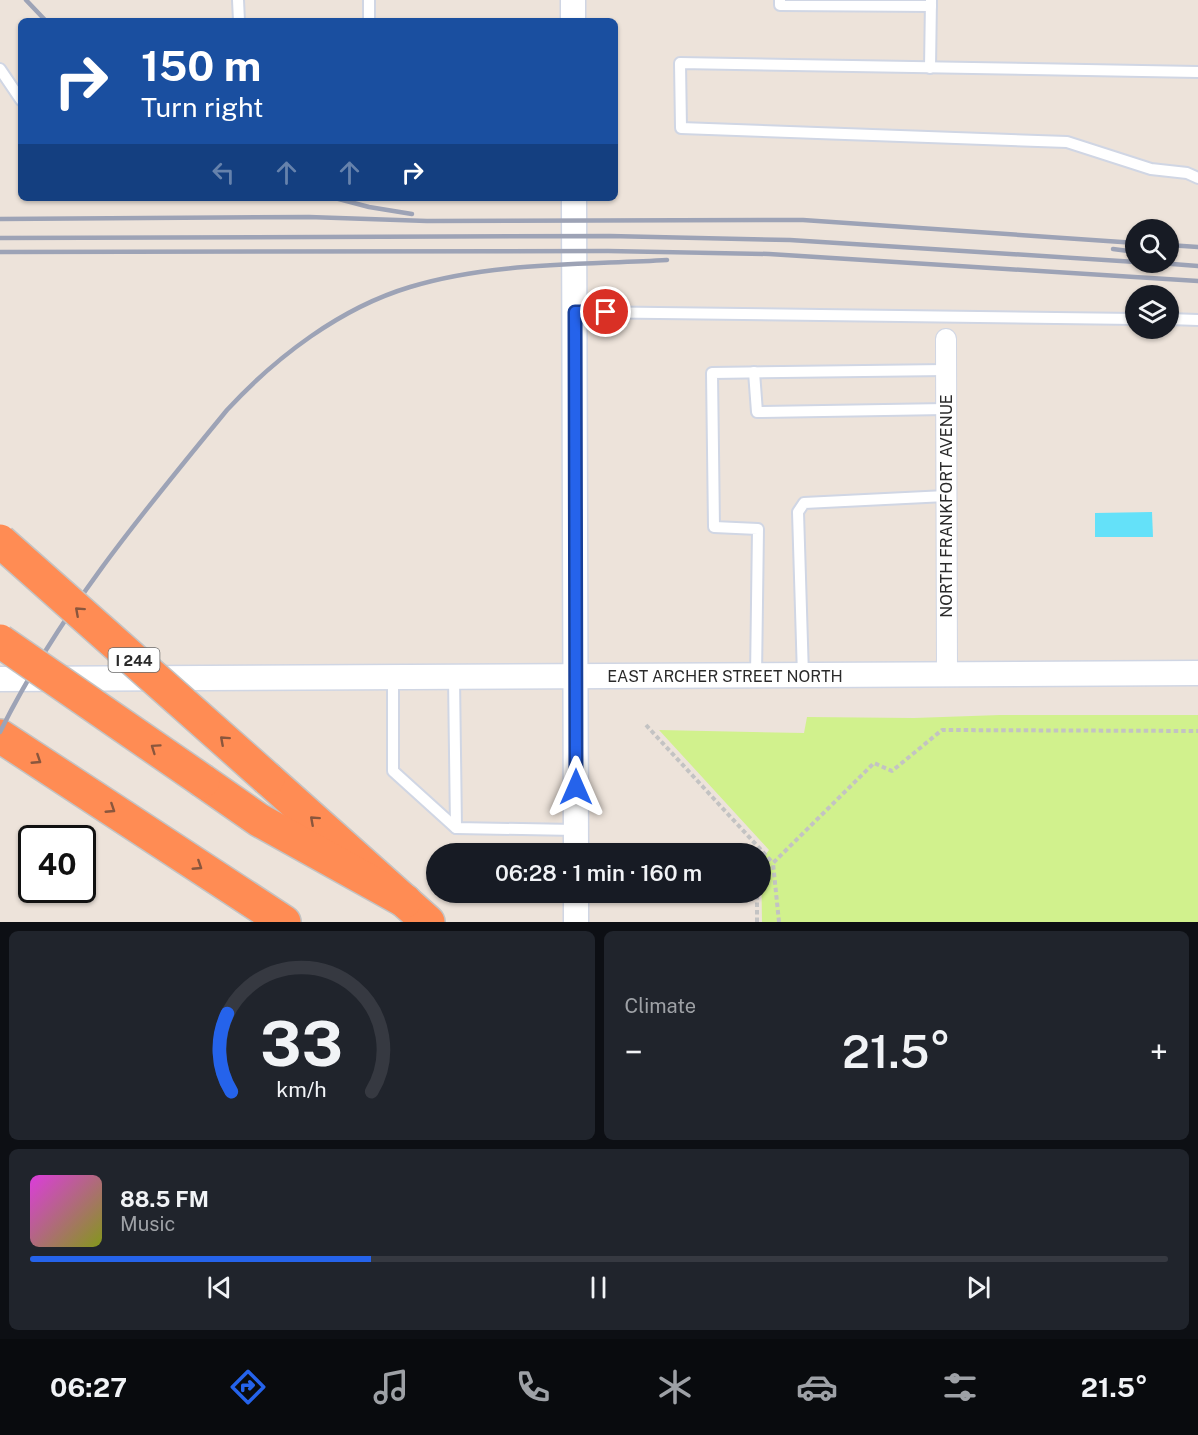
<!DOCTYPE html>
<html lang="en">
<head>
<meta charset="utf-8">
<style>
  body { margin:0; font-family:"Public Sans",sans-serif; background:#20242c; color:#f1f3f6; height:100vh; display:flex; flex-direction:column; font-size:22px; white-space:nowrap }
  * { box-sizing:border-box; margin:0 }
  p { font-size:20px; color:#9ea1a6 }
  .icon { flex:none; width:33px; height:33px; fill:none; stroke:currentColor; stroke-width:2; stroke-linecap:round; stroke-linejoin:round }
  .map { position:relative; height:922px; overflow:hidden }
  .sheet { display:flex; flex-direction:column; gap:9px; padding:9px; background:#0d0f14; flex:1 }
  .sheet>* { flex:none }
  .top-card { position:absolute; left:18px; top:18px; width:600px; height:183px; border-radius:9px; box-shadow:0 2px 4px #0004; background:#1a4fa0; color:#fff; overflow:hidden }
  .fabs { position:absolute; left:1125px; top:219px; display:grid; gap:12px }
  .fabs a { display:grid; place-items:center; width:54px; height:54px; border-radius:50%; background:#171b24; box-shadow:0 2px 4px #0004; font-size:30px }
  .speed { position:absolute; left:18px; top:825px; display:flex; gap:12px; font-size:30px; font-weight:700; text-align:center }
  .speed>* { display:grid; place-content:center; width:78px; height:78px; border-radius:50%; background:#171b24; box-shadow:0 2px 4px #0004; line-height:1 }
  .speed .limit { border:3px solid #111; border-radius:9px; background:#fff; color:#111 }
  .pin { position:absolute; display:grid; place-items:center; width:51px; height:51px; color:#fff; margin:-26px; border:3px solid #fff; border-radius:50%; box-shadow:0 2px 6px #0007 }
  .me { position:absolute; width:66px; margin:-33px; rotate:0deg; stroke-linejoin:round; filter:drop-shadow(0 0 4px #0008) }
  .turn { display:flex; align-items:center; gap:21px; height:126px; padding:0 24px; font-size:27px }
  .turn .icon { width:78px; height:78px; stroke-width:2.5 }
  .turn b { display:block; font-size:42px; line-height:51px }
  .lanes { display:flex; align-items:center; height:57px; padding:0 24px; background:#0003; justify-content:center; gap:30px; direction:ltr }
  .lanes .off { opacity:.35 }
  .big { font-size:45px; font-weight:600; line-height:1.1 }
  .sheet .tile { flex:1; display:flex; flex-direction:column; justify-content:center; gap:9px; min-width:0; padding:0 21px; border-radius:9px; background:#20242c }
  .sheet .dial { align-items:center; gap:0 }
  .dial svg { height:156px; overflow:visible; fill:none; stroke:#363941; stroke-width:7; stroke-linecap:round; text-anchor:middle }
  .dial text { fill:#f1f3f6; stroke:none }
  .song { display:flex; align-items:center; gap:18px }
  .cover { width:72px; height:72px; border-radius:9px; background:linear-gradient(135deg,hsl(300 70% 55%),hsl(70 70% 35%)) }
  .played { height:6px; border-radius:3px; background:linear-gradient(90deg,#2563eb 30%,#363941 30%) }
  .keys { display:flex; justify-content:space-around; direction:ltr }
  .heat { display:flex; justify-content:space-between; align-items:center; font-size:33px; direction:ltr }
  .sheet .tiles { flex:1; display:grid; gap:9px; grid-template-columns:1fr 1fr }
  .tile:last-child { grid-column:span 2 }
  .trip { position:absolute; left:426px; top:843px; width:345px; height:60px; border-radius:30px; background:#171b24; box-shadow:0 2px 4px #0004; font-weight:600; line-height:60px; text-align:center }
  .tabs { display:flex; height:96px; justify-content:space-around; align-items:center; background:#090b0e; color:#9ea1a6 }
  .tabs .icon { width:42px; height:42px }
  .tabs .current { color:#2563eb }
  .tabs b { font-size:27px; color:#f1f3f6 }
  .map>svg:first-child { display:block }
  .pitch { fill:#d1f18d }
  .water { fill:#64e1f9 }
  .lines { fill:none; stroke-linecap:round; stroke-linejoin:round }
  .service-casing { stroke:#d0d6e4; stroke-width:14 }
  .minor-casing { stroke:#d0d6e4; stroke-width:22 }
  .tertiary-casing { stroke:#d0d6e4; stroke-width:27 }
  .motorway-casing { stroke:#c3c3c3; stroke-width:36 }
  .path { stroke:#c3c3c3; stroke-width:4; stroke-dasharray:4.5 3; stroke-linecap:butt }
  .service { stroke:#fff; stroke-width:10 }
  .minor { stroke:#fff; stroke-width:20 }
  .tertiary { stroke:#fff; stroke-width:24 }
  .motorway { stroke:#ff8c54; stroke-width:33 }
  .rail { stroke:#9da3b6; stroke-width:4.5 }
  .motorway-bridge-casing { stroke:#c3c3c3; stroke-width:36; stroke-linecap:butt }
  .motorway-bridge { stroke:#ff8c54; stroke-width:33 }
  .oneway { stroke:#8a563d }
  .route-casing { stroke:#184099; stroke-width:15 }
  .route { stroke:#2563eb; stroke-width:10 }
  .labels { text-anchor:middle; dominant-baseline:central; stroke-width:5; stroke-linejoin:round; paint-order:stroke }
  .shield { fill:#fff; stroke:#6a6a6a; stroke-width:1.5 }
  .shield-label { font-size:15px; font-weight:bold; fill:#2a2a2a }
  .street-label { font-size:16px; fill:#2a2a2a; stroke:#fff }
</style>
</head>
<body>
<div class="map">
<svg width="1198" height="922" viewBox="0 0 1198 922">
  <rect width="100%" height="100%" fill="#ede3da"/>
  <!-- pitch -->
  <path class="pitch" d="M1000,715H1198V922H762L761,860L769,850L659,730L804,733L807,717L914,718Z"/>
  <!-- water -->
  <path class="water" d="M1152,512L1153,537H1095V513Z"/>
  <g class="lines">
    <defs>
      <g id="service">
        <path d="M238,0L239,21"/>
        <path d="M780,0V5L931,6"/>
        <path d="M369,21V0"/>
        <path d="M930,68L931,0"/>
        <path d="M0,69L21,100"/>
        <path d="M1198,72L680,63L681,128L1067,142L1151,169L1187,173L1198,178"/>
        <path d="M575,312L1136,319"/>
        <path d="M1168,319L1198,320"/>
        <path d="M754,372L757,412L946,409"/>
        <path d="M756,676L758,529L714,527L712,373L946,370"/>
        <path d="M803,676L798,512L804,503L946,496"/>
        <path d="M393,678V771L456,828"/>
        <path d="M454,678L456,828L576,830"/>
      </g>
      <path id="minor" d="M946,339L947,674"/>
      <g id="tertiary">
        <path d="M573,0V21"/>
        <path d="M574,198L576,854"/>
        <path d="M0,679L1198,673"/>
        <path d="M576,892V922"/>
      </g>
      <g id="motorway">
        <path d="M0,736L284,922"/>
        <path d="M268,779L428,922"/>
        <path d="M203,781L259,820L405,901"/>
      </g>
    </defs>
    <!-- service casing -->
    <use href="#service" class="service-casing"/>
    <!-- minor casing -->
    <use href="#minor" class="minor-casing"/>
    <!-- tertiary casing -->
    <use href="#tertiary" class="tertiary-casing"/>
    <!-- motorway casing -->
    <use href="#motorway" class="motorway-casing"/>
    <!-- path -->
    <g class="path">
      <path d="M646,725L773,863"/>
      <path d="M757,922V892"/>
      <path d="M779,922L773,863L874,763L892,771L942,730L1198,731"/>
    </g>
    <!-- service -->
    <use href="#service" class="service"/>
    <!-- minor -->
    <use href="#minor" class="minor"/>
    <!-- tertiary -->
    <use href="#tertiary" class="tertiary"/>
    <!-- motorway -->
    <use href="#motorway" class="motorway"/>
    <!-- rail -->
    <g class="rail">
      <path d="M26,0L46,21"/>
      <path d="M335,198L369,207L412,214"/>
      <path d="M0,219L309,217L427,221L803,220L1136,243"/>
      <path d="M0,238L610,236L790,240L1136,262"/>
      <path d="M1168,245L1198,247"/>
      <path d="M1113,249L1136,252"/>
      <path d="M0,252L608,251L769,254L1198,281"/>
      <path d="M1146,262L1198,266"/>
      <path d="M0,732C59,613 143,512 227,410C276,357 340,308 410,287C492,262 582,265 667,260"/>
    </g>
    <defs>
      <g id="motorway-bridge">
        <path d="M0,541L268,779"/>
        <path d="M0,641L203,781"/>
      </g>
    </defs>
    <!-- motorway-bridge casing -->
    <use href="#motorway-bridge" class="motorway-bridge-casing"/>
    <!-- motorway-bridge -->
    <use href="#motorway-bridge" class="motorway-bridge"/>
  </g>
  <!-- one-way arrows -->
  <defs><path id="oneway-chevron" d="M-2-3.5L2.5 0L-2 3.5" fill="none" stroke-width="1.6" stroke-linecap="round" stroke-linejoin="round" transform="scale(1.5)"/></defs>
  <g class="oneway">
    <use href="#oneway-chevron" transform="translate(79 611) rotate(-138)"/>
    <use href="#oneway-chevron" transform="translate(224 740) rotate(-138)"/>
    <use href="#oneway-chevron" transform="translate(155 748) rotate(-145)"/>
    <use href="#oneway-chevron" transform="translate(37 760) rotate(33)"/>
    <use href="#oneway-chevron" transform="translate(111 809) rotate(33)"/>
    <use href="#oneway-chevron" transform="translate(314 820) rotate(-138)"/>
    <use href="#oneway-chevron" transform="translate(198 866) rotate(33)"/>
  </g>
  <g class="lines">
    <defs>
      <path id="route" d="M576,787L575,312H606"/>
    </defs>
    <!-- route casing -->
    <use href="#route" class="route-casing"/>
    <!-- route -->
    <use href="#route" class="route"/>
  </g>
  <g class="labels">
    <!-- shield labels -->
    <rect class="shield" x="108.5" y="648" width="51" height="24" rx="4.5"/>
    <g class="shield-label">
      <text x="134" y="660">I 244</text>
    </g>
    <!-- street labels -->
    <g class="street-label">
      <text transform="translate(946 506) rotate(-90)">NORTH FRANKFORT AVENUE</text>
      <text x="725" y="676">EAST ARCHER STREET NORTH</text>
    </g>
  </g>
</svg>
<div class="fabs">
<a><svg class="icon" aria-label="search" viewBox="0 0 24 24"><circle cx="10" cy="10" r="6"/><path d="M15 15l6 6"/></svg></a>
<a><svg class="icon" aria-label="layers" viewBox="0 0 24 24"><path d="M12 4l9 5-9 5-9-5zM3 14l9 5 9-5"/></svg></a>
</div>
<div class="speed"><div class="limit">40</div></div>
<div class="pin" style="left:606px;top:312px;background:#d93025"><svg class="icon" aria-label="arrive" viewBox="0 0 24 24"><path d="M6 21V4h12l-3 4 3 4H6"/></svg></div>
<svg class="me" style="left:576px;top:787px" viewBox="-20 -20 40 40"><path d="M0-17L14 15 0 8-14 15z" fill="#2563eb" stroke="#fff" stroke-width="4"/></svg>
<div class="trip">06:28 · 1 min · 160 m</div>
<div class="top-card">
<div class="turn"><svg class="icon" aria-label="right" viewBox="0 0 24 24"><path d="M7 20v-9h11M14 6l5 5-5 5"/></svg><div><b>150 m</b>Turn right</div></div>
<div class="lanes"><svg class="icon off" aria-label="left" viewBox="0 0 24 24"><path d="M17 20v-9H6M10 6l-5 5 5 5"/></svg><svg class="icon off" aria-label="ahead" viewBox="0 0 24 24"><path d="M12 20V5M6 11l6-6 6 6"/></svg><svg class="icon off" aria-label="ahead" viewBox="0 0 24 24"><path d="M12 20V5M6 11l6-6 6 6"/></svg><svg class="icon" aria-label="right" viewBox="0 0 24 24"><path d="M7 20v-9h11M14 6l5 5-5 5"/></svg></div>
</div>
</div>
<section class="sheet">
<div class="tiles">
<div class="tile dial"><svg viewBox="0 0 100 80">
<path d="M14 69A42 42 0 1 1 86 69"/>
<path d="M14 69A42 42 0 0 1 12 29" stroke="#2563eb"/>
<text x="50" y="56" font-size="32" font-weight="700">33</text>
<text x="50" y="72" font-size="11">km/h</text>
</svg></div>
<div class="tile"><p>Climate</p>
<div class="heat"><a>−</a><b class="big">21.5°</b><a>+</a></div>
</div>
<div class="tile">
<div class="song"><i class="cover"></i><div><b>88.5 FM</b><p>Music</p></div></div>
<div class="played"></div>
<div class="keys"><svg class="icon" aria-label="previous" viewBox="0 0 24 24"><path d="M18 5L8 12l10 7zM5 5v14"/></svg><svg class="icon" aria-label="pause" viewBox="0 0 24 24"><path d="M8 5v14M16 5v14"/></svg><svg class="icon" aria-label="next" viewBox="0 0 24 24"><path d="M6 5l10 7-10 7zM19 5v14"/></svg></div>
</div>
</div>
</section>
<nav class="tabs">
<b>06:27</b>
<svg class="icon current" aria-label="directions" viewBox="0 0 24 24"><path d="M12 3l9 9-9 9-9-9zM9 14v-3h6M13 9l2 2-2 2"/></svg>
<svg class="icon" aria-label="music" viewBox="0 0 24 24"><path d="M9 18V5l10-2v13"/><circle cx="6" cy="18" r="3"/><circle cx="16" cy="16" r="3"/></svg>
<svg class="icon" aria-label="phone" viewBox="0 0 24 24"><path d="M5 4h4l2 5-3 2q2 4 5 5l2-3 5 2v4C11 20 4 13 5 4z"/></svg>
<svg class="icon" aria-label="climate" viewBox="0 0 24 24"><path d="M12 3v18M4 7l16 10M4 17L20 7"/></svg>
<svg class="icon" aria-label="car" viewBox="0 0 24 24"><path d="M5 17H2v-5l4-1 3-4h7l3 4 3 1v5h-3M9 17h6M6 11h13"/><circle cx="7" cy="17" r="2"/><circle cx="17" cy="17" r="2"/></svg>
<svg class="icon" aria-label="filters" viewBox="0 0 24 24"><path d="M4 7h16M4 17h16"/><circle cx="9" cy="7" r="2"/><circle cx="15" cy="17" r="2"/></svg>
<b>21.5°</b>
</nav>
</body>
</html>
